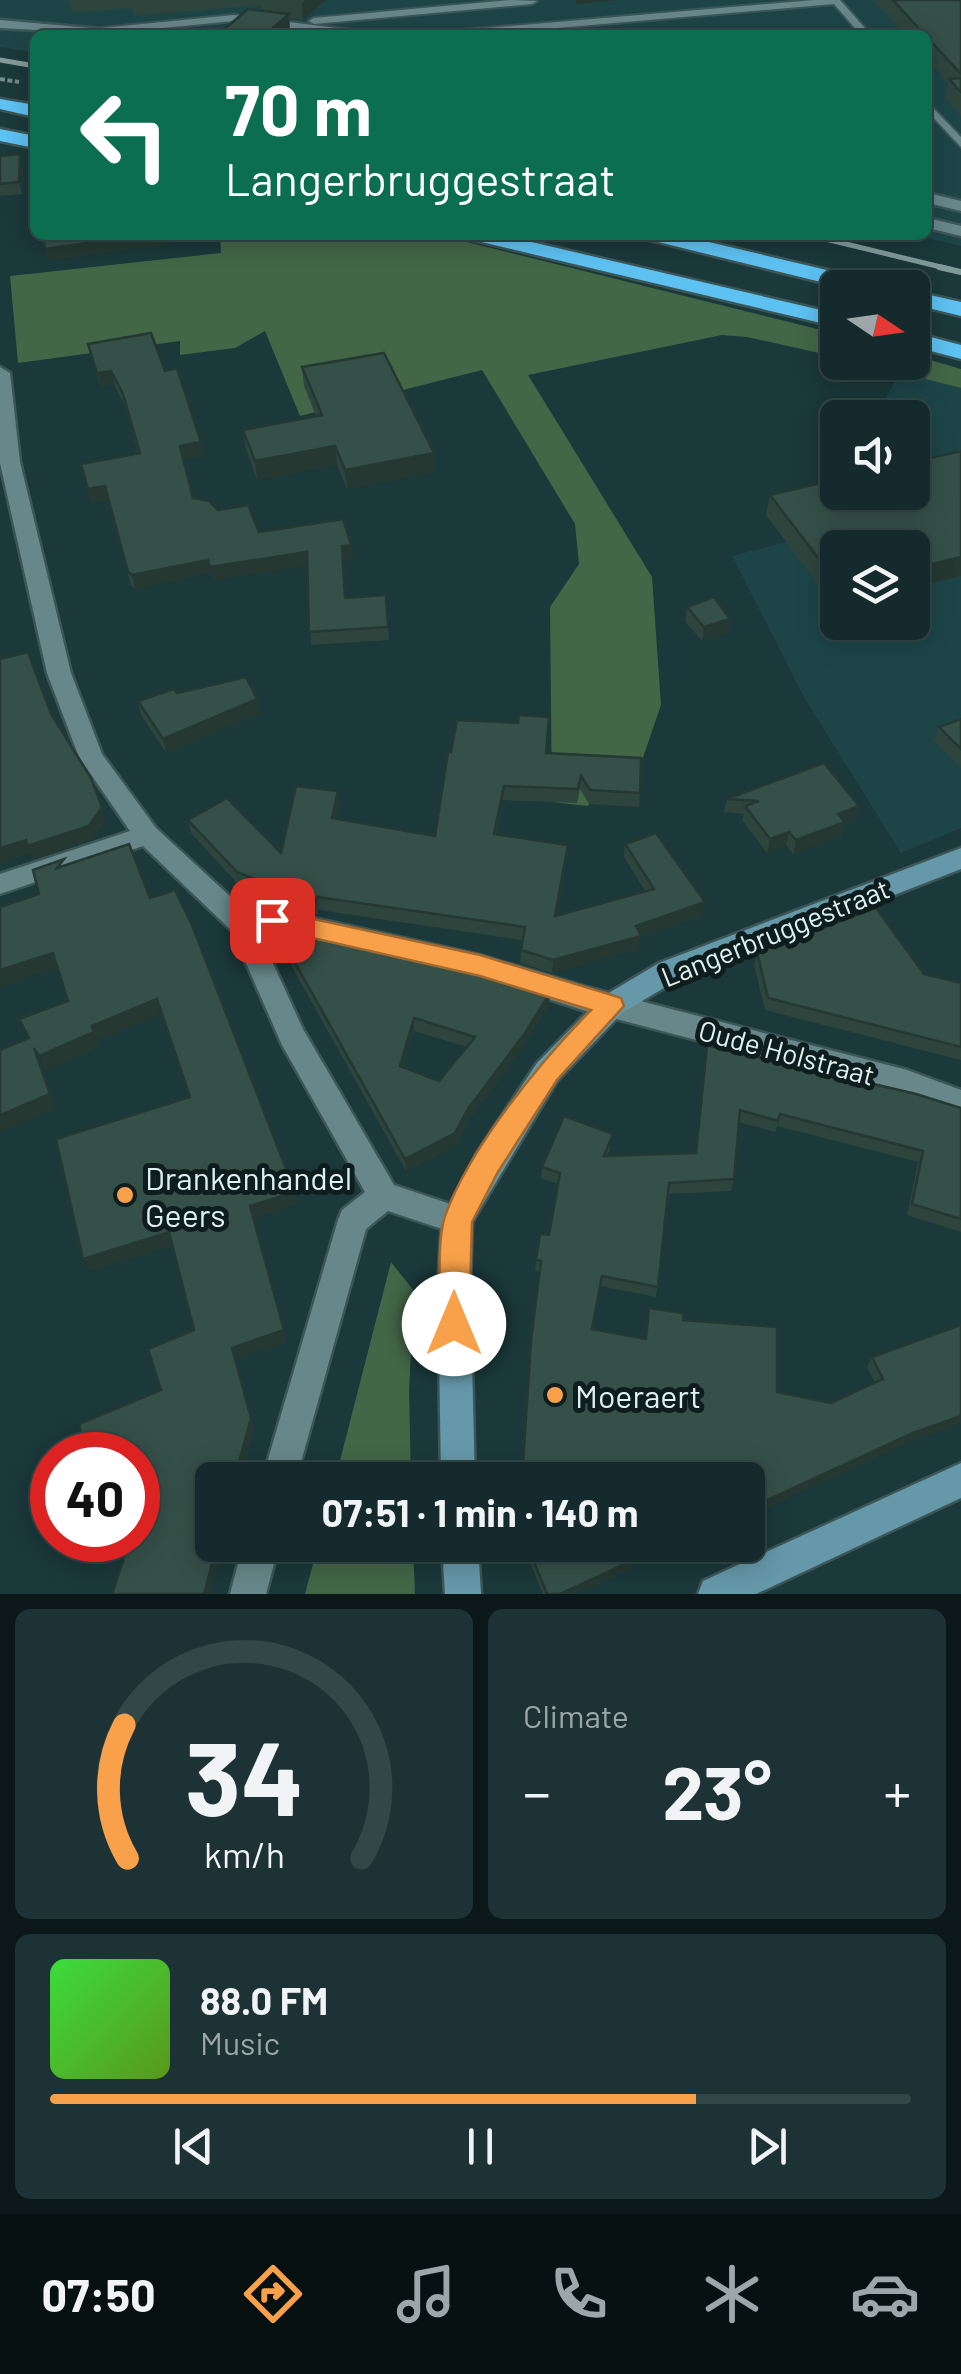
<!DOCTYPE html>
<html lang="en">
<head>
<meta charset="utf-8">
<style>
  body { margin:0; font-family:Barlow,sans-serif; background:#1d3234; color:#f1f3f6; height:100vh; display:flex; flex-direction:column; font-size:38px; white-space:nowrap }
  * { box-sizing:border-box; margin:0 }
  p { font-size:32px; color:#9da7a9 }
  .icon { flex:none; width:55px; height:55px; fill:none; stroke:currentColor; stroke-width:2; stroke-linecap:round; stroke-linejoin:round }
  .map { position:relative; height:1594px; overflow:hidden }
  .drawer { display:flex; flex-direction:column; gap:15px; padding:15px; background:#0b1718; flex:1 }
  .drawer>* { flex:none }
  .banner { position:absolute; left:30px; top:30px; width:902px; height:210px; border-radius:15px; box-shadow:0 5px 25px #0003,0 0 0 2px #334648; background:#0b6e4f; color:#fff; overflow:hidden }
  .needle { width:65px; rotate:103deg }
  .tools { position:absolute; left:820px; top:270px; display:grid; gap:20px }
  .tools a { display:grid; place-items:center; width:110px; height:110px; border-radius:15px; background:#142a2c; box-shadow:0 5px 25px #0003,0 0 0 2px #334648; font-size:50px }
  .speed { position:absolute; left:30px; top:1432px; display:flex; gap:20px; font-size:50px; font-weight:700; text-align:center }
  .speed>* { display:grid; place-content:center; width:130px; height:130px; border-radius:50%; background:#142a2c; box-shadow:0 5px 25px #0003,0 0 0 2px #334648; line-height:1 }
  .speed .limit { border:15px solid #d22; background:#fff; color:#111 }
  .pin { position:absolute; display:grid; place-items:center; width:85px; height:85px; color:#fff; margin:-42px; border-radius:20px; box-shadow:0 5px 15px #0006 }
  .me { position:absolute; width:110px; margin:-55px; rotate:0deg; stroke-linejoin:round; filter:drop-shadow(0 0 8px #0008) }
  .turn { display:flex; align-items:center; gap:35px; height:210px; padding:0 30px; font-size:45px }
  .turn .icon { width:130px; height:130px; stroke-width:2.5 }
  .turn b { display:block; font-size:70px; line-height:85px }
  .big { font-size:75px; font-weight:700; line-height:1.1 }
  .drawer .tile { flex:1; display:flex; flex-direction:column; justify-content:center; gap:15px; min-width:0; padding:0 35px; border-radius:15px; background:#1d3234 }
  .drawer .dial { align-items:center; gap:0 }
  .dial svg { height:260px; overflow:visible; fill:none; stroke:#334648; stroke-width:7; stroke-linecap:round; text-anchor:middle }
  .dial text { fill:#f1f3f6; stroke:none }
  .song { display:flex; align-items:center; gap:30px }
  .cover { width:120px; height:120px; border-radius:15px; background:linear-gradient(135deg,hsl(120 70% 55%),hsl(90 70% 35%)) }
  .played { height:10px; border-radius:5px; background:linear-gradient(90deg,#f8a14a 75%,#334648 75%) }
  .keys { display:flex; justify-content:space-around; direction:ltr }
  .heat { display:flex; justify-content:space-between; align-items:center; font-size:55px; direction:ltr }
  .drawer .tiles { flex:1; display:grid; gap:15px; grid-template-columns:1fr 1fr }
  .tile:last-child { grid-column:span 2 }
  .trip { position:absolute; left:195px; top:1462px; width:570px; height:100px; border-radius:15px; background:#142a2c; box-shadow:0 5px 25px #0003,0 0 0 2px #334648; font-weight:700; line-height:100px; text-align:center }
  .tabs { display:flex; height:160px; justify-content:space-around; align-items:center; background:#081112; color:#9da7a9 }
  .tabs .icon { width:70px; height:70px }
  .tabs .current { color:#f8a14a }
  .tabs b { font-size:45px; color:#f1f3f6 }
  .map>svg:first-child { display:block }
  .built { fill:#1d4548; fill-rule:evenodd }
  .green { fill:#436647 }
  .lines { fill:none; stroke-linecap:round; stroke-linejoin:round }
  .lane-casing { stroke:#3c5657; stroke-width:4 }
  .street-casing { stroke:#3c5657; stroke-width:5 }
  .secondary-casing { stroke:#3c5657; stroke-width:5 }
  .highway-casing { stroke:#3c5657; stroke-width:5 }
  .path { stroke:#728a8b; stroke-width:4; stroke-dasharray:5 2.5; stroke-linecap:butt }
  .lane { fill:#68878a; fill-rule:evenodd }
  .street { fill:#68878a; fill-rule:evenodd }
  .secondary { fill:#6598a9; fill-rule:evenodd }
  .highway { fill:#5dc1f1; fill-rule:evenodd }
  .rail-far1 { stroke:#82999a; stroke-width:5 }
  .rail { stroke:#82999a; stroke-width:6 }
  .wall { fill:#2e453e; fill-rule:evenodd }
  .shaded-wall { fill:#253832 }
  .building { fill:#355048; stroke:#253832; stroke-width:2.5; fill-rule:evenodd }
  .route { fill:#f8a14a; stroke:#a16930; stroke-width:2.5 }
  .poi-dot { fill:#f8a14a; stroke:#101d1e; stroke-width:4 }
  .labels { text-anchor:middle; dominant-baseline:central; stroke-width:10; stroke-linejoin:round; paint-order:stroke }
  .street-label { font-size:28px; fill:#e0f1f2; stroke:#101d1e }
  .near-poi-label { font-size:32px; fill:#e0f1f2; stroke:#101d1e; text-anchor:start }
</style>
</head>
<body>
<div class="map">
<svg width="961" height="1594" viewBox="0 0 961 1594">
  <rect width="100%" height="100%" fill="#1b383a"/>
  <!-- built -->
  <g class="built">
    <path d="M0,0H961V246L913,235H928V35H35V53L0,47Z"/>
    <path d="M901,371L961,388V828L901,853L805,699L732,556L911,510L912,418L875,417ZM838,548H912V622H838Z"/>
  </g>
  <!-- green -->
  <g class="green">
    <path d="M220,235H439L837,334V357L747,337L722,335L528,375L652,577L661,705L639,769L587,806L552,802L550,607L579,564L575,524L482,370L300,416L265,331L235,348L180,355V341L18,363L10,276L221,253Z"/>
    <path d="M913,355L961,369V388L863,363L912,362Z"/>
    <path d="M391,1262L414,1291L409,1391L411,1480H335Z"/>
    <path d="M318,1545H413L415,1594H305Z"/>
  </g>
  <g class="lines">
    <defs>
      <g id="lane">
        <path d="M511,0L537,1L532,4L314,24L309,21L314,18Z"/>
        <path d="M814,0H840L871,35H861L834,4L475,35H435L440,32Z"/>
        <path d="M234,15L367,32L372,35H344L234,21L102,34L97,31L102,28Z"/>
        <path d="M928,103L961,137V147L928,112Z"/>
      </g>
      <g id="street">
        <path d="M0,20L124,31L131,35L0,28Z"/>
        <path d="M928,193L961,201V211L928,203Z"/>
        <path d="M928,218L961,226V236L928,228Z"/>
        <path d="M0,367L10,373L20,462L71,673L102,754L156,828L247,912L273,909L479,955L586,987L907,1070L961,1090V1116L906,1095L586,1011L479,977L273,931L259,933L303,1029L394,1185L468,1210L472,1220L468,1230L457,1234L388,1211L366,1229L296,1480H262L338,1220L342,1210L365,1192L282,1045L232,931L143,846L0,894V874L130,831L79,757L47,673L0,463Z"/>
        <path d="M243,1545H279L266,1594H230Z"/>
      </g>
      <g id="secondary">
        <path d="M961,848V869L679,979L622,1013L557,1081L472,1222L470,1285L475,1480H441L438,1285L442,1220L477,1153L537,1063L602,997L659,963Z"/>
        <path d="M961,1463V1498L756,1594H698L703,1581Z"/>
        <path d="M442,1545H478L481,1594H445Z"/>
      </g>
      <g id="highway">
        <path d="M0,99L35,105V117L0,109Z"/>
        <path d="M0,129L35,136V148L0,141Z"/>
        <path d="M466,235H502L838,314V327L469,239Z"/>
        <path d="M643,235H679L882,283L884,288H845L646,239Z"/>
        <path d="M912,291L961,302V316L912,304Z"/>
        <path d="M912,332L961,345V359L912,346Z"/>
      </g>
    </defs>
    <!-- lane casing -->
    <use href="#lane" class="lane-casing"/>
    <!-- street casing -->
    <use href="#street" class="street-casing"/>
    <!-- secondary casing -->
    <use href="#secondary" class="secondary-casing"/>
    <!-- highway casing -->
    <use href="#highway" class="highway-casing"/>
    <!-- path -->
    <path class="path" d="M0,79L19,82"/>
    <!-- lane -->
    <use href="#lane" class="lane"/>
    <!-- street -->
    <use href="#street" class="street"/>
    <!-- secondary -->
    <use href="#secondary" class="secondary"/>
    <!-- highway -->
    <use href="#highway" class="highway"/>
    <!-- rail-far1 -->
    <g class="rail-far1">
      <path d="M0,60L35,66"/>
      <path d="M809,235L949,269"/>
    </g>
    <!-- rail -->
    <path class="rail" d="M939,267L961,272"/>
  </g>
  <!-- wall -->
  <g class="wall">
    <path d="M69,0H326L303,20L289,18L290,32L287,35H221V32L263,11L262,5L133,16L132,8L73,13Z"/>
    <path d="M873,0H961V116L945,97L948,83L928,60V35H905Z"/>
    <path d="M0,156L23,166L22,194L0,196Z"/>
    <path d="M88,344L165,371L204,456L183,459L193,498L259,532L351,545L353,558L344,560L346,598L386,595L389,640L311,645L307,566L212,580L211,573L135,589L131,586L108,500L91,503L81,464L138,453L126,408L114,384L100,387Z"/>
    <path d="M302,367L434,453V472L347,489L337,465L257,480L246,449L243,430L316,416L304,386Z"/>
    <path d="M961,451V576L912,588V548H838V607H835L766,515L770,495Z"/>
    <path d="M687,607L730,619L728,633L702,641L685,621Z"/>
    <path d="M177,693L260,713L166,753L141,715L138,701Z"/>
    <path d="M961,719V768L934,741L939,727Z"/>
    <path d="M547,753L640,793L639,807L589,804L580,789L577,803L503,800L497,834L568,845L567,858L557,915L645,891L624,857L625,844L702,916L640,937L639,949L552,973L520,963L522,940L319,910L318,915L306,912L239,885L191,833L188,820L281,853L338,791L340,804L337,818L435,836Z"/>
    <path d="M727,799L859,806L855,820L845,824L841,836L793,854L786,845L767,853L742,820L744,814L724,812Z"/>
    <path d="M280,936L550,993L549,1005L525,1045L468,1121L456,1145L406,1171L282,949ZM414,1031L467,1047L439,1081L404,1067Z"/>
    <path d="M757,952L924,974L961,983V1060L765,1010L754,965Z"/>
    <path d="M707,1045L961,1108V1232L907,1215L918,1162L777,1126L775,1132L739,1122L734,1179L731,1191L668,1194L656,1297L600,1286L592,1330L645,1339L649,1308L683,1320L777,1392L831,1403L875,1383L867,1367L872,1357L961,1325V1423L907,1443L748,1516V1480H522L540,1272L535,1271L536,1260L549,1235L558,1184L541,1178L542,1167L611,1146L607,1156L695,1153Z"/>
    <path d="M523,1545H628L634,1560L632,1568L576,1594H543Z"/>
  </g>
  <!-- shaded-wall -->
  <g class="shaded-wall">
    <path d="M305,0H326L303,20L302,3Z"/>
    <path d="M576,0H622L576,4Z"/>
    <path d="M289,14L290,32L287,35H265Z"/>
    <path d="M20,154L23,166L22,194L19,182Z"/>
    <path d="M142,235H188L173,237L174,243L47,261L45,249Z"/>
    <path d="M111,371L114,384L100,387L97,373Z"/>
    <path d="M201,442L204,456L183,459L180,446Z"/>
    <path d="M335,446L337,465L257,480L255,461Z"/>
    <path d="M434,453V472L347,489L345,470Z"/>
    <path d="M105,486L108,500L91,503L88,489Z"/>
    <path d="M351,545L353,558L344,560L342,546Z"/>
    <path d="M307,552L308,566L212,580L210,567Z"/>
    <path d="M961,557V576L912,588V569Z"/>
    <path d="M208,560L211,573L135,589L132,575Z"/>
    <path d="M730,619L728,633L702,641L704,627Z"/>
    <path d="M257,699L260,713L166,753L163,739Z"/>
    <path d="M504,786L503,800L494,847V834Z"/>
    <path d="M338,791L340,804L334,831L332,818Z"/>
    <path d="M859,806L855,820L845,824L841,836L793,854L796,840L838,814Z"/>
    <path d="M102,807L106,821L93,839L32,860L30,854L0,863V848Z"/>
    <path d="M789,832L786,845L767,853L770,839Z"/>
    <path d="M568,845L567,858L554,929L555,916Z"/>
    <path d="M705,902L702,916L640,937L639,949L552,973L553,960L636,926Z"/>
    <path d="M53,953L58,968L0,987V970Z"/>
    <path d="M550,993L549,1005L525,1045L468,1121L456,1145L406,1171L405,1159L468,1109Z"/>
    <path d="M157,999L161,1014L97,1041L99,1047L45,1071L39,1056L92,1026Z"/>
    <path d="M414,1018V1031L401,1078L400,1066Z"/>
    <path d="M34,1048L56,1108L0,1132V1115Z"/>
    <path d="M295,1192L298,1205L254,1219L250,1206Z"/>
    <path d="M169,1232L174,1245L89,1272L83,1259Z"/>
    <path d="M284,1330L287,1342L235,1360L254,1429L241,1480H234L232,1348Z"/>
    <path d="M961,1416V1423L907,1443L748,1516L750,1508L913,1433Z"/>
    <path d="M217,1545H224L211,1594H204Z"/>
    <path d="M634,1560L632,1568L576,1594H560Z"/>
  </g>
  <!-- building -->
  <g class="building">
    <path d="M893,0H961V74L928,38V35H925Z"/>
    <path d="M248,9L289,14L265,35H239L221,32Z"/>
    <path d="M621,28L626,35H571L570,33Z"/>
    <path d="M375,31L395,35H372Z"/>
    <path d="M961,78V92L949,79Z"/>
    <path d="M20,154L19,182L0,184V156Z"/>
    <path d="M43,235H142L45,249Z"/>
    <path d="M151,333L165,371L177,368L201,442L180,446L193,498L209,501L218,510L248,505L259,532L343,519L351,545L342,546L345,598L386,595L388,627L309,632L307,552L210,567L208,560L132,575L128,572L105,486L88,489L81,464L140,453L123,394L111,371L97,373L88,344Z"/>
    <path d="M384,353L434,453L345,470L335,446L255,461L243,430L322,415L302,367Z"/>
    <path d="M961,451V557L912,569V548H838V584L770,495L838,479V492H912V462Z"/>
    <path d="M714,597L730,619L704,627L687,607Z"/>
    <path d="M28,652L51,714L91,778L102,807L89,826L27,846L26,840L0,848V659Z"/>
    <path d="M246,677L257,699L163,739L138,701L174,689L177,693Z"/>
    <path d="M519,715L549,717L546,753L641,758L640,793L590,790L581,776L578,789L504,786L494,834L568,845L555,916L654,889L625,844L656,833L705,902L636,926L641,936L553,960L521,950L525,927L317,897L316,902L304,899L237,872L188,820L227,798L281,853L296,786L338,791L332,818L435,836L448,752H451L457,720L518,723Z"/>
    <path d="M961,719V749L939,727Z"/>
    <path d="M824,763L859,806L838,814L845,822L796,840L789,832L770,839L745,806L759,801L727,799Z"/>
    <path d="M129,844L150,898L175,890L192,925L295,1192L250,1206L284,1330L232,1348L251,1418L234,1480H212V1545H217L204,1594H112L130,1540H138V1455H86L79,1424L161,1390L148,1349L194,1330L169,1232L83,1259L56,1139L190,1097L157,999L92,1026L94,1032L39,1056L34,1048L50,1094L0,1115V1050L29,1038L19,1019L68,1001L53,953L0,970V907L39,894L33,870L64,859L57,868Z"/>
    <path d="M876,908L924,974L961,983V1047L768,998L757,952Z"/>
    <path d="M298,928L521,982L550,993L525,1033L468,1109L455,1133L405,1159L280,936ZM414,1018L475,1037L439,1081L400,1066Z"/>
    <path d="M707,1045L916,1094L961,1108V1219L912,1204L923,1151L780,1114L778,1121L740,1110L734,1179L669,1183L658,1287L602,1276L592,1329L646,1339L649,1308L683,1313V1320L777,1327V1392L831,1403L883,1379L872,1357L961,1325V1416L913,1433L750,1508L748,1502V1480H522L531,1341L541,1261L536,1260L540,1234L549,1235L560,1173L542,1167L564,1116L613,1134L604,1156L696,1153Z"/>
    <path d="M527,1545H628L634,1560L560,1594H547Z"/>
  </g>
  <!-- route -->
  <path class="route" d="M272,910L480,955L612,995L621,998L624,1006L557,1080L498,1172L472,1222L469,1324L465,1334L454,1338L444,1334L440,1324C441,1294 436,1243 445,1216C470,1147 540,1062 591,1010L480,976L264,927L260,920L264,913Z"/>
  <!-- markers -->
  <g class="poi-dot">
    <circle cx="125" cy="1195" r="10"/>
    <circle cx="555" cy="1395" r="10"/>
  </g>
  <g class="labels">
    <!-- street labels -->
    <g class="street-label">
      <text transform="translate(775 932) rotate(-22)">Langerbruggestraat</text>
      <text transform="translate(787 1052) rotate(15)">Oude Holstraat</text>
    </g>
    <!-- near-poi labels -->
    <g class="near-poi-label">
      <text x="145" y="1177">Drankenhandel<tspan x="145" dy="37">Geers</tspan></text>
      <text x="575" y="1395">Moeraert</text>
    </g>
  </g>
</svg>
<div class="tools">
<a><svg class="needle" viewBox="-14 -14 28 28"><path d="M0-13l5 13h-10z" fill="#e53935"/><path d="M0 13l5-13h-10z" fill="#9da7a9"/></svg></a>
<a><svg class="icon" aria-label="sound" viewBox="0 0 24 24"><path d="M4 9h4l5-4v14l-5-4H4zM17 9q2 3 0 6"/></svg></a>
<a><svg class="icon" aria-label="layers" viewBox="0 0 24 24"><path d="M12 4l9 5-9 5-9-5zM3 14l9 5 9-5"/></svg></a>
</div>
<div class="speed"><div class="limit">40</div></div>
<div class="pin" style="left:272px;top:920px;background:#d93025"><svg class="icon" aria-label="arrive" viewBox="0 0 24 24"><path d="M6 21V4h12l-3 4 3 4H6"/></svg></div>
<svg class="me" style="left:454px;top:1324px" viewBox="-20 -20 40 40"><circle r="19" fill="#fff"/><path d="M0-13L10 11 0 6-10 11z" fill="#f8a14a"/></svg>
<div class="trip">07:51 · 1 min · 140 m</div>
<div class="banner">
<div class="turn"><svg class="icon" aria-label="left" viewBox="0 0 24 24"><path d="M17 20v-9H6M10 6l-5 5 5 5"/></svg><div><b>70 m</b>Langerbruggestraat</div></div>
</div>
</div>
<section class="drawer">
<div class="tiles">
<div class="tile dial"><svg viewBox="0 0 100 80">
<path d="M14 69A42 42 0 1 1 86 69"/>
<path d="M14 69A42 42 0 0 1 13 28" stroke="#f8a14a"/>
<text x="50" y="56" font-size="32" font-weight="700">34</text>
<text x="50" y="72" font-size="11">km/h</text>
</svg></div>
<div class="tile"><p>Climate</p>
<div class="heat"><a>−</a><b class="big">23°</b><a>+</a></div>
</div>
<div class="tile">
<div class="song"><i class="cover"></i><div><b>88.0 FM</b><p>Music</p></div></div>
<div class="played"></div>
<div class="keys"><svg class="icon" aria-label="previous" viewBox="0 0 24 24"><path d="M18 5L8 12l10 7zM5 5v14"/></svg><svg class="icon" aria-label="pause" viewBox="0 0 24 24"><path d="M8 5v14M16 5v14"/></svg><svg class="icon" aria-label="next" viewBox="0 0 24 24"><path d="M6 5l10 7-10 7zM19 5v14"/></svg></div>
</div>
</div>
</section>
<nav class="tabs">
<b>07:50</b>
<svg class="icon current" aria-label="directions" viewBox="0 0 24 24"><path d="M12 3l9 9-9 9-9-9zM9 14v-3h6M13 9l2 2-2 2"/></svg>
<svg class="icon" aria-label="music" viewBox="0 0 24 24"><path d="M9 18V5l10-2v13"/><circle cx="6" cy="18" r="3"/><circle cx="16" cy="16" r="3"/></svg>
<svg class="icon" aria-label="phone" viewBox="0 0 24 24"><path d="M5 4h4l2 5-3 2q2 4 5 5l2-3 5 2v4C11 20 4 13 5 4z"/></svg>
<svg class="icon" aria-label="climate" viewBox="0 0 24 24"><path d="M12 3v18M4 7l16 10M4 17L20 7"/></svg>
<svg class="icon" aria-label="car" viewBox="0 0 24 24"><path d="M5 17H2v-5l4-1 3-4h7l3 4 3 1v5h-3M9 17h6M6 11h13"/><circle cx="7" cy="17" r="2"/><circle cx="17" cy="17" r="2"/></svg>
</nav>
</body>
</html>
